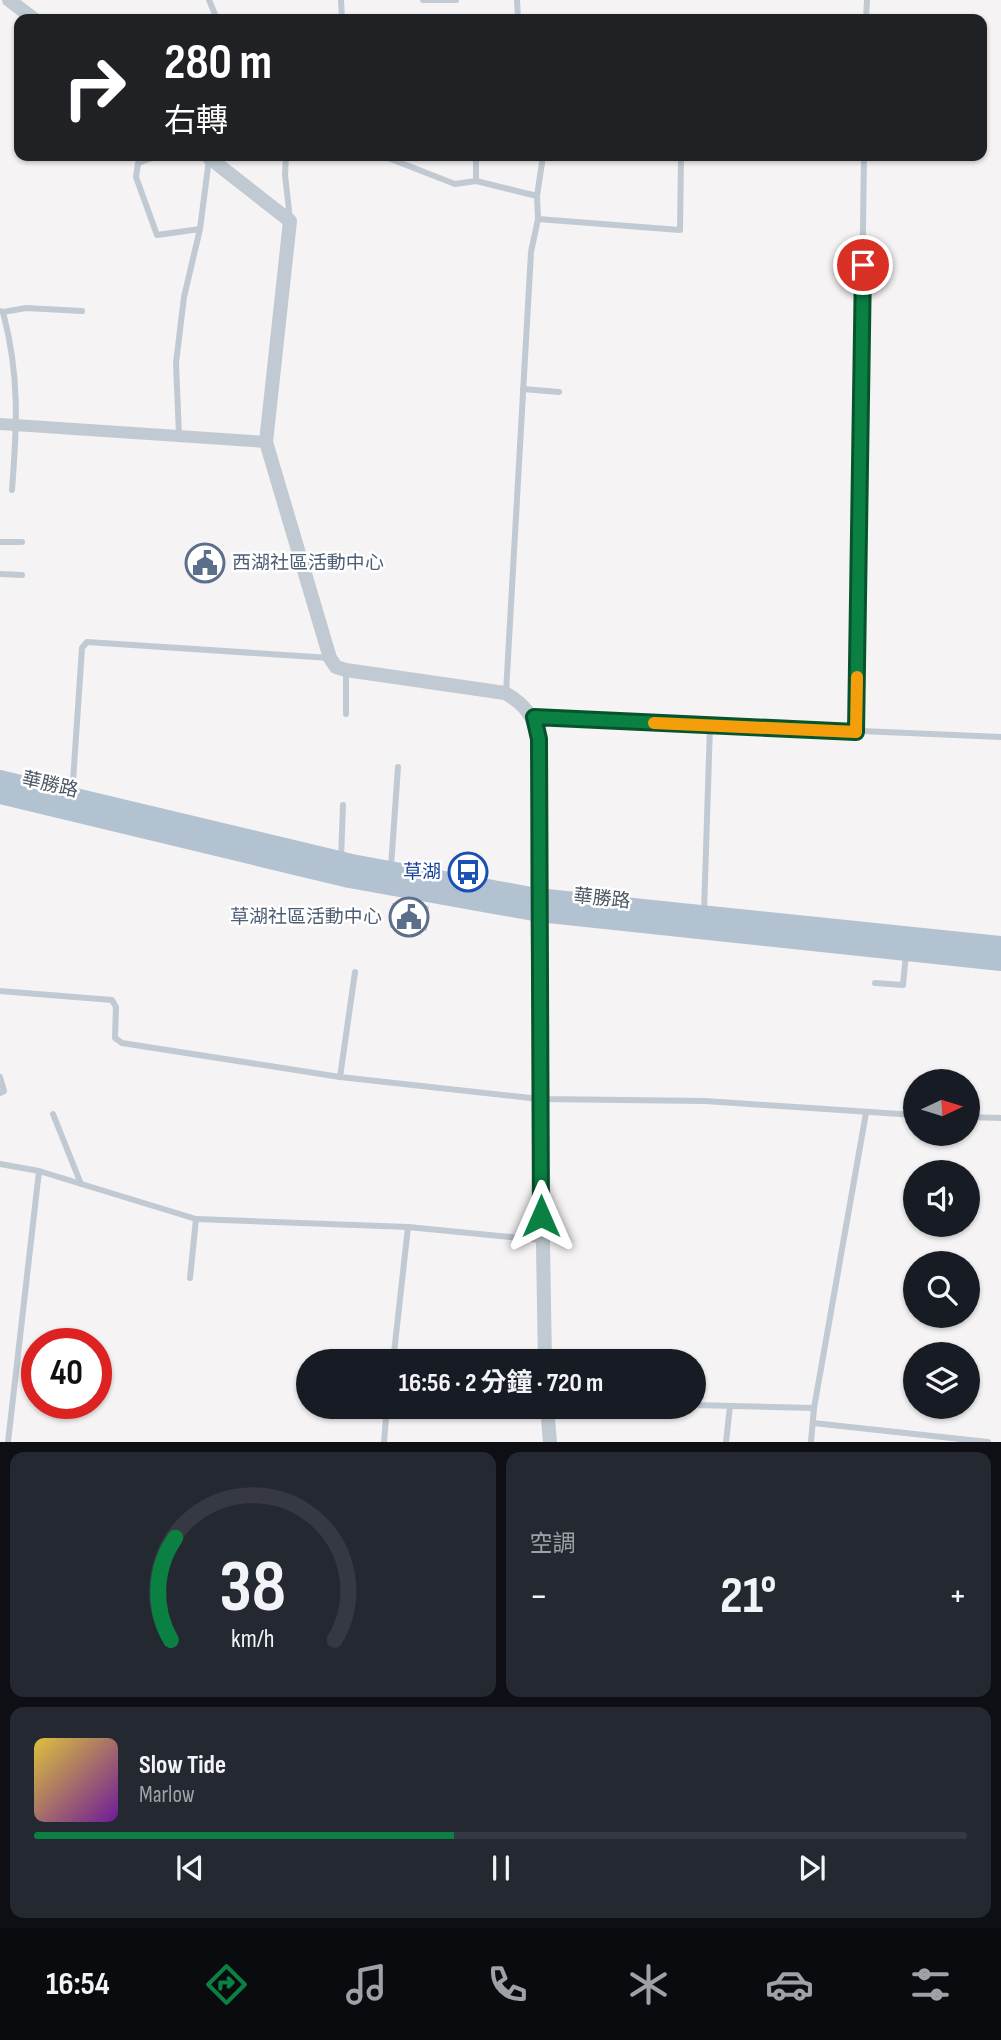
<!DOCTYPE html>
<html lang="zh-TW">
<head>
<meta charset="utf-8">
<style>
  body { margin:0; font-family:"Sofia Sans Condensed","Noto Sans TC",sans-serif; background:#242831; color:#f1f3f6; height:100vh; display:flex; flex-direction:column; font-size:26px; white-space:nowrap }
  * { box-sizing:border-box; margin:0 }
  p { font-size:23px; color:#9ea1a6 }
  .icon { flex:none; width:38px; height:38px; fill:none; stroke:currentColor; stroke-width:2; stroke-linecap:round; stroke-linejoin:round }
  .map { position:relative; height:1442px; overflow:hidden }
  .details { display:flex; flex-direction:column; gap:10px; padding:10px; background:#0d0f14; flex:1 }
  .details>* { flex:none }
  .hud { position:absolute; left:14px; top:14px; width:973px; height:147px; border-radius:14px; box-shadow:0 2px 5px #0004; background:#202124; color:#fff; overflow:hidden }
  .needle { width:46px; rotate:86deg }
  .fabs { position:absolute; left:903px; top:1069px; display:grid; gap:14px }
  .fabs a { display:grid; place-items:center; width:77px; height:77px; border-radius:50%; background:#171b24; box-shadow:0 2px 5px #0004; font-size:35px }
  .speed { position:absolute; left:21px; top:1328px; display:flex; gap:14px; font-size:35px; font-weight:700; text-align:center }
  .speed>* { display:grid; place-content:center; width:91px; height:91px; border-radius:50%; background:#171b24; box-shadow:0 2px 5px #0004; line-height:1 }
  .speed .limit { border:10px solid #d22; background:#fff; color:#111 }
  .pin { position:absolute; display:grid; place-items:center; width:60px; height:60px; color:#fff; margin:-30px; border:4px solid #fff; border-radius:50%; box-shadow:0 2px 7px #0007 }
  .me { position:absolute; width:77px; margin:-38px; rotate:0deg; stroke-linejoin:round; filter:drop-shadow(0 0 5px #0008) }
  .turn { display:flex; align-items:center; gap:24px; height:147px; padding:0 35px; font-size:32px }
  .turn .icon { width:91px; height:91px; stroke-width:2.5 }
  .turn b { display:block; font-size:49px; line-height:60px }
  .big { font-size:52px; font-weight:700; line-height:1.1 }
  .details .tile { flex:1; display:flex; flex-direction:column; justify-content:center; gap:10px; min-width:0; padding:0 24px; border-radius:14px; background:#242831 }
  .details .dial { align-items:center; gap:0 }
  .dial svg { height:182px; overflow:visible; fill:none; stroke:#363941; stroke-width:7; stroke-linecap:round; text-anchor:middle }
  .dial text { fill:#f1f3f6; stroke:none }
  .song { display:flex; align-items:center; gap:21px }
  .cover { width:84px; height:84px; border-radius:10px; background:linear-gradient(135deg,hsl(50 70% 55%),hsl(280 70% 35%)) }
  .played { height:7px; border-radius:4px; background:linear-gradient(90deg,#0b8043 45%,#363941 45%) }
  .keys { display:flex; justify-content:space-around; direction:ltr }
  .heat { display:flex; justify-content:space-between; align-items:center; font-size:38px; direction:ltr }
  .details .tiles { flex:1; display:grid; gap:10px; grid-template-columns:1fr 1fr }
  .tile:last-child { grid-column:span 2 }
  .trip { position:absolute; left:296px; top:1349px; width:410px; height:70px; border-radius:35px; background:#171b24; box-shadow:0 2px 5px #0004; font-weight:700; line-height:70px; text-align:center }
  .menu { display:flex; height:112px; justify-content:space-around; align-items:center; background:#090b0e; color:#9ea1a6 }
  .menu .icon { width:49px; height:49px }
  .menu .active { color:#0b8043 }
  .menu b { font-size:32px; color:#f1f3f6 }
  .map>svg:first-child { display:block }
  .building { fill:#cdcfd5 }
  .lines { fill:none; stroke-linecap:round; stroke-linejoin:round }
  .service { stroke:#c1cad2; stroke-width:6 }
  .minor { stroke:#c1cad2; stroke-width:12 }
  .tertiary { stroke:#c1cad2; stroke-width:14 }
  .primary { stroke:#b3c2d1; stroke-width:18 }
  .route-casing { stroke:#07532c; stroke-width:18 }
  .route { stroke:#0b8043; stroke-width:12 }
  .slow { stroke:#f59e0b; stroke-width:12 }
  .labels { text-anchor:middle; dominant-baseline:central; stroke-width:5; stroke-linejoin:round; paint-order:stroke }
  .service-label { font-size:19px; fill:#4e5e75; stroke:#fff; text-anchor:start }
  .street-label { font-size:19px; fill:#4a5661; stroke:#fff }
  .transit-label { font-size:19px; fill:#164399; stroke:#fff; text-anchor:end }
</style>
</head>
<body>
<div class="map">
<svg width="1001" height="1442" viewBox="0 0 1001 1442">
  <rect width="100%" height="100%" fill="#f5f3f3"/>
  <!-- building -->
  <g class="building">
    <path d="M191,553L220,555L219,573L190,572Z"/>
    <path d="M392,903L429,906L427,931L390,928Z"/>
  </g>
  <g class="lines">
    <!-- service -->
    <g class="service">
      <path d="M209,0L217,19"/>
      <path d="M341,0L342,19"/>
      <path d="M423,0H456"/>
      <path d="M517,0L518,19"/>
      <path d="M35,18L134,19"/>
      <path d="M221,19L238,18"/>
      <path d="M866,19L867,0"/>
      <path d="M157,156L138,163L136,177L157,235L200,229"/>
      <path d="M286,156L285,175L290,219"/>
      <path d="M383,156L455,184L476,181L537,196L538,219"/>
      <path d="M476,156V181"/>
      <path d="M537,196L543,156"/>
      <path d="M0,311L3,312C20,377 17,425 12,490"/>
      <path d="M3,312L26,308L82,311"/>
      <path d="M523,389L559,392"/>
      <path d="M179,436L176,363L184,297L200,229L209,159"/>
      <path d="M0,542H22"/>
      <path d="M0,574L22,575"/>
      <path d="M346,670V714"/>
      <path d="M506,693L531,252L538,219L680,230L681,156"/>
      <path d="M534,717L1001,737"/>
      <path d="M856,732L864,156"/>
      <path d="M72,796L82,648L87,642L330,658"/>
      <path d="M341,859L343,805"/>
      <path d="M391,867L398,767"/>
      <path d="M704,912L710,725"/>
      <path d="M875,983L903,985L906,954"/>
      <path d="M0,991L112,1000L116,1007L115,1038L122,1043L340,1077L540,1099L705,1101L915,1115"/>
      <path d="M0,1077L4,1091L0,1093"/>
      <path d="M340,1077L355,972"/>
      <path d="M53,1114L81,1184"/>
      <path d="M968,1117L1001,1118"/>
      <path d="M0,1164L39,1171L196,1219L408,1227L541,1240"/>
      <path d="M190,1278L196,1219"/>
      <path d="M393,1362L408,1227"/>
      <path d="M693,1405L814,1408"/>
      <path d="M813,1423L988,1442"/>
      <path d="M8,1442L39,1171"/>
      <path d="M384,1442L387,1407"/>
      <path d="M726,1442L730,1406"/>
      <path d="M811,1442L814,1408L866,1113"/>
    </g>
    <!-- minor -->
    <path class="minor" d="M0,424L266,442"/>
    <!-- tertiary -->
    <g class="tertiary">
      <path d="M9,0L34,19"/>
      <path d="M207,156L290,221L266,442L330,658L336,667L346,670L505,693C526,705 533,716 539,739L537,897L545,1362"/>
      <path d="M547,1407L550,1442"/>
    </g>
    <!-- primary -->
    <g class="primary">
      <path d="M0,779L352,863L537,897L1001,945"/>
      <path d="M0,795L349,879L539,913L1001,962"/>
    </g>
  </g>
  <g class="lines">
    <defs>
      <path id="route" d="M541,1216L539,739L534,717L856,732L863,265"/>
    </defs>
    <!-- route casing -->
    <use href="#route" class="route-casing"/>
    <!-- route -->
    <use href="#route" class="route"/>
    <!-- slow -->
    <path class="slow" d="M654,723L856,732L857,677"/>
  </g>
  <!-- icons -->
  <defs>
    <symbol id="civic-ring" viewBox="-11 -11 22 22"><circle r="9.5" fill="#fff" stroke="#5c6f8a" stroke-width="1.5"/><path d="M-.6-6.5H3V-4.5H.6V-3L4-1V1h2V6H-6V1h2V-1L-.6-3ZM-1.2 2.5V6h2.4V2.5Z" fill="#5c6f8a"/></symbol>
    <symbol id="bus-ring" viewBox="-11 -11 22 22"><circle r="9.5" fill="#fff" stroke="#1a4fb4" stroke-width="1.5"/><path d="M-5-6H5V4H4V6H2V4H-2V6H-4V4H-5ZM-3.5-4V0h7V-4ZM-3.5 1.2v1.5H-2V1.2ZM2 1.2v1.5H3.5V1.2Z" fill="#1a4fb4"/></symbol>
  </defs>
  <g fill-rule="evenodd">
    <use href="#civic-ring" x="183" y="541" width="44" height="44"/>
    <use href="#bus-ring" x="446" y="850" width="44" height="44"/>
    <use href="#civic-ring" x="387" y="895" width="44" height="44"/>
  </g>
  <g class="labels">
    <!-- service labels -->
    <g class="service-label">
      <text x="232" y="563">西湖社區活動中心</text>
      <text x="382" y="917" text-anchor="end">草湖社區活動中心</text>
    </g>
    <!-- street labels -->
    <g class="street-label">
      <text transform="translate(50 785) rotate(13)">華勝路</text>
      <text transform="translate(602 899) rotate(6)">華勝路</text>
    </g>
    <!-- transit labels -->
    <g class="transit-label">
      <text x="441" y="872">草湖</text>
    </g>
  </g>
</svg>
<div class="fabs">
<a><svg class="needle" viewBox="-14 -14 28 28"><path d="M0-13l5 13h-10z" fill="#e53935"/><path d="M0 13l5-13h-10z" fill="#9ea1a6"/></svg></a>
<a><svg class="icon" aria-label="sound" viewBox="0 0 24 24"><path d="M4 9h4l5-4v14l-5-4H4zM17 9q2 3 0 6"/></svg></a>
<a><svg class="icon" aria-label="search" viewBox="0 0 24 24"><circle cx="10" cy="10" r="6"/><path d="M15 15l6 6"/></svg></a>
<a><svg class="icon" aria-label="layers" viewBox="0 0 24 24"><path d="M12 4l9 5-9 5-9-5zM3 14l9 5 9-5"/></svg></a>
</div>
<div class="speed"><div class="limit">40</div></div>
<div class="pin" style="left:863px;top:265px;background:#d93025"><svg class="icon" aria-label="arrive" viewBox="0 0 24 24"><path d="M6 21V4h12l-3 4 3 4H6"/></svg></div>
<svg class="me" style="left:541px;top:1216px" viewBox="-20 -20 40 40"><path d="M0-17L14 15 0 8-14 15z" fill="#0b8043" stroke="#fff" stroke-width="4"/></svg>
<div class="trip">16:56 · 2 分鐘 · 720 m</div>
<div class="hud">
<div class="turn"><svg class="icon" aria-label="right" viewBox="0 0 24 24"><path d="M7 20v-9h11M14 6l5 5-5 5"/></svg><div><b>280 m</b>右轉</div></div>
</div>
</div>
<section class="details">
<div class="tiles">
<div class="tile dial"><svg viewBox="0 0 100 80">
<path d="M14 69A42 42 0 1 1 86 69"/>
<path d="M14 69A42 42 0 0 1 16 24" stroke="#0b8043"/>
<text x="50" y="56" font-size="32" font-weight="700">38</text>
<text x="50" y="72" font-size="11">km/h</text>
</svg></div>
<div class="tile"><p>空調</p>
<div class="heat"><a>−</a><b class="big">21°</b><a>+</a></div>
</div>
<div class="tile">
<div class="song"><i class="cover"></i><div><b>Slow Tide</b><p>Marlow</p></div></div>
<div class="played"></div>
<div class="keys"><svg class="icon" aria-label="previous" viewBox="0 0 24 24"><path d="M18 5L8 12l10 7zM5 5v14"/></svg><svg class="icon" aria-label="pause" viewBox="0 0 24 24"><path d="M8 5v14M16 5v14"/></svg><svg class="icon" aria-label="next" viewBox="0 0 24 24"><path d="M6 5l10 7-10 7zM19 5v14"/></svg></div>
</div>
</div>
</section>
<nav class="menu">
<b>16:54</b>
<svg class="icon active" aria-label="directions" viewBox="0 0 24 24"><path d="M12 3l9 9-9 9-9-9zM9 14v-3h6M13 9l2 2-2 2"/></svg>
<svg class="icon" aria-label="music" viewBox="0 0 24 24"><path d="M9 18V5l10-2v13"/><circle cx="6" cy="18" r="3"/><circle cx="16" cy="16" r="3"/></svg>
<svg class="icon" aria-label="phone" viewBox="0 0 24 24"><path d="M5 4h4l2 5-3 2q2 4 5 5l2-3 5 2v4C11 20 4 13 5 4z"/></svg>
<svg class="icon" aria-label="climate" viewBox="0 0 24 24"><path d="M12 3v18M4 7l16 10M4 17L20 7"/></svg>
<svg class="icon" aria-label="car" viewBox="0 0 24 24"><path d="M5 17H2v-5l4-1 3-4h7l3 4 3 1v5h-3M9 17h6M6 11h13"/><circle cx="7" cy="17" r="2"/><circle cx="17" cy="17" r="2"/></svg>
<svg class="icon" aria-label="filters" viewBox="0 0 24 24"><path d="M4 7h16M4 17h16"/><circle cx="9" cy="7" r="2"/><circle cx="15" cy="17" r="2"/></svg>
</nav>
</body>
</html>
